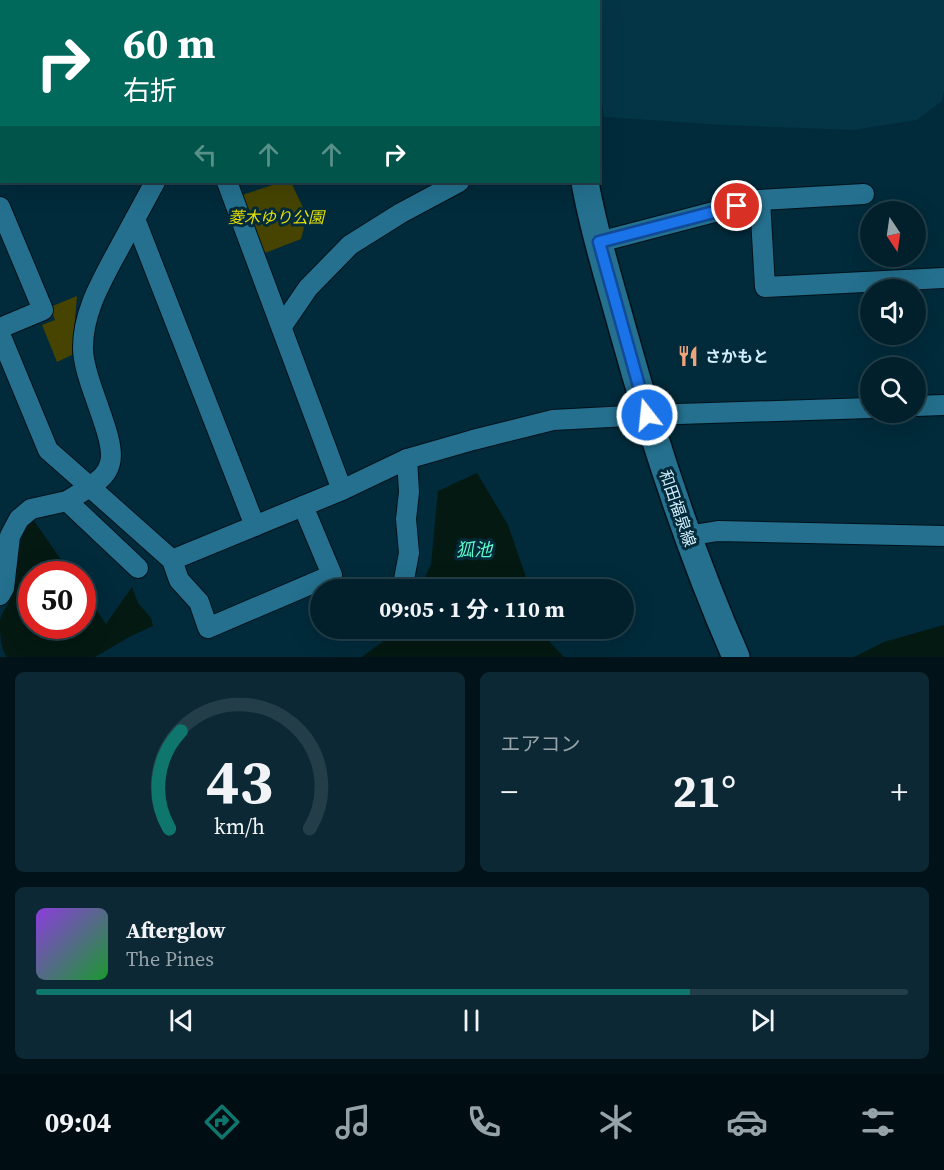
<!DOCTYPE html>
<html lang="ja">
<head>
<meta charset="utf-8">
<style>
  body { margin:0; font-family:"Source Serif 4","Noto Sans JP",serif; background:#0b2834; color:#f1f3f6; height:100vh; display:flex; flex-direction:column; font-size:22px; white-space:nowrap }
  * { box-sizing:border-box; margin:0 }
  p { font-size:20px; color:#96a3a9 }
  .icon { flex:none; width:33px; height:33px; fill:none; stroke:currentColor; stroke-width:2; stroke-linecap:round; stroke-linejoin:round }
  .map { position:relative; height:657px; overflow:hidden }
  .side { display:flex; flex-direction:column; gap:15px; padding:15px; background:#011218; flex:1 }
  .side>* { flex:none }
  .guide { position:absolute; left:0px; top:0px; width:600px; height:183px; box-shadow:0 6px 24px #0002,0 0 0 2px #233e48; background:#00695c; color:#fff; overflow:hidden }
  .needle { width:39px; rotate:167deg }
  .controls { position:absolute; left:860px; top:201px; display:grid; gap:12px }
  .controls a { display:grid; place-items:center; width:66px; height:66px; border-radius:50%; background:#01202c; box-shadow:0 6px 24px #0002,0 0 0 2px #233e48; font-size:30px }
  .speed { position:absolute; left:18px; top:561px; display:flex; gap:12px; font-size:30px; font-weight:700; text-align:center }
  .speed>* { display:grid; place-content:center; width:78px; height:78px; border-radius:50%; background:#01202c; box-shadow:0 6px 24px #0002,0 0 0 2px #233e48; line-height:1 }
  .speed .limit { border:9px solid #d22; background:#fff; color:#111 }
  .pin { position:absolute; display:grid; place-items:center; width:51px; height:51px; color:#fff; margin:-26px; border:3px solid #fff; border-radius:50%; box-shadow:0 2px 6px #0007 }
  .me { position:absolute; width:66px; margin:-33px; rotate:344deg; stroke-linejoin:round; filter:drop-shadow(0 0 4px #0008) }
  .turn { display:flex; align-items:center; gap:21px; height:126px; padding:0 24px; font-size:27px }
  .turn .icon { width:78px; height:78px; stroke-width:2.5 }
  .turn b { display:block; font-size:42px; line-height:51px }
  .lanes { display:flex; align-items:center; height:57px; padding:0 24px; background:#0003; justify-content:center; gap:30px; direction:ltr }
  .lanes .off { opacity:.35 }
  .big { font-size:45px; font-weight:700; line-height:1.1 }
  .side .card { flex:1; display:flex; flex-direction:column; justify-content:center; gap:9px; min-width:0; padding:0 21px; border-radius:9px; background:#0b2834 }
  .side .dial { align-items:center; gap:0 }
  .dial svg { height:156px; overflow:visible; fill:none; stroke:#233e48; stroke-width:7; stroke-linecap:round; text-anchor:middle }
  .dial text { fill:#f1f3f6; stroke:none }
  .song { display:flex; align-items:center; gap:18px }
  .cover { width:72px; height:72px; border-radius:9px; background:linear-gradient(135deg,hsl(270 70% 55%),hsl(130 70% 35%)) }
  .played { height:6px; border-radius:3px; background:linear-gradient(90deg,#0f766e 75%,#233e48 75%) }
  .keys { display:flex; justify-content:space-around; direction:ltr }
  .heat { display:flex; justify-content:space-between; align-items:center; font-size:33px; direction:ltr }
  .side .tiles { flex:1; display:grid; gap:15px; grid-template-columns:1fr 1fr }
  .card:last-child { grid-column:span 2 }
  .trip { position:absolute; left:310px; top:579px; width:324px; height:60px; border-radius:30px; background:#01202c; box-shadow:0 6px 24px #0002,0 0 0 2px #233e48; font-weight:700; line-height:60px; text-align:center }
  .tab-bar { display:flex; height:96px; justify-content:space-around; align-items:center; background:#000d12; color:#96a3a9 }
  .tab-bar .icon { width:42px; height:42px }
  .tab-bar .on { color:#0f766e }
  .tab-bar b { font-size:27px; color:#f1f3f6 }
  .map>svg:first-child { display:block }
  .built { fill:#043546 }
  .green { fill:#464400 }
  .water { fill:#041912 }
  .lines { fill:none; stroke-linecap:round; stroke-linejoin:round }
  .street-casing { stroke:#00121b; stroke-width:22 }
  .secondary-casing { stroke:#00121b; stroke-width:30 }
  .street { stroke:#24708e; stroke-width:20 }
  .secondary { stroke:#24708e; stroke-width:27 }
  .route-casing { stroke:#114b97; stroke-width:15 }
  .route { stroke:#1a73e8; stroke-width:10 }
  .labels { text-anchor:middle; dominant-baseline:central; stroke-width:6; stroke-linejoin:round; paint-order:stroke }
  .park-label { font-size:16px; font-style:italic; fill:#e3de06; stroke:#012a3a }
  .poi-label { font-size:16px; font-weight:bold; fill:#d1edfb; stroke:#012a3a; text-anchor:start }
  .street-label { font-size:16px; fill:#d1edfb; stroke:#012a3a }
  .water-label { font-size:18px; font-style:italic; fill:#61fecc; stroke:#012a3a }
</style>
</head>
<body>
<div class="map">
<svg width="944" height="657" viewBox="0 0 944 657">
  <rect width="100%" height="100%" fill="#012a3a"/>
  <!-- built -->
  <path class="built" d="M585,0H944V90L942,101L917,120L853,130L723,125L604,117L599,83L598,2Z"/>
  <!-- green -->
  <g class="green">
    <path d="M282,182H291L307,216L301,239L260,255L239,196Z"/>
    <path d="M77,296L72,355L57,362L42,325L55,320L50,307Z"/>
  </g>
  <!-- water -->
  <g class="water">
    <path d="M477,473L508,525L530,589H419L431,565L438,491Z"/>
    <path d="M32,518L71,574H32V626H82L83,591L106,624L132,587L138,603L151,618L153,626L131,636L95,657H7C0,649 0,632 0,621C1,612 10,604 12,595C19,570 15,539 32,518Z"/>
    <path d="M944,625V657H854L884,642Z"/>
    <path d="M400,629H543L547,639L564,657H362Z"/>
  </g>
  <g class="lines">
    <defs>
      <g id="street">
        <path d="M6,0L7,2"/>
        <path d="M193,0V2"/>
        <path d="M304,2L306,0"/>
        <path d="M352,2V0"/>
        <path d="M0,21L2,17"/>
        <path d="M227,182L342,490"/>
        <path d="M760,200L765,287L944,278"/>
        <path d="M0,207L43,310L0,328"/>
        <path d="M135,219L255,526"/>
        <path d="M599,242L760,200L864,194"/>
        <path d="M282,326L308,288L350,245L401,213L459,182"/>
        <path d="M0,334L48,450L90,487C99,480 107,475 110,463C117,438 83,381 83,348C83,313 100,284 116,254C129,230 142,206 155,182"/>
        <path d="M915,406L944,405"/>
        <path d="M67,501L138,568"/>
        <path d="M687,536L718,531L944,536"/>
        <path d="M172,560L342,490L407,459L473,440L553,420L647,415L870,408"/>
        <path d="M402,590L409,553L406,519L409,492L407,459"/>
        <path d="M0,595L4,588L10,536L19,519L31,509L67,501L90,487L172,560L179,580L199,602L208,628L332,575L303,506"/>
      </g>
      <g id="secondary">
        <path d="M553,0V2"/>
        <path d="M585,182C593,230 609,279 622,327C653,439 689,550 736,657"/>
      </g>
    </defs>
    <!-- street casing -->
    <use href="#street" class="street-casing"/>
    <!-- secondary casing -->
    <use href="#secondary" class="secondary-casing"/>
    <!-- street -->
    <use href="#street" class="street"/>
    <!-- secondary -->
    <use href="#secondary" class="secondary"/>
  </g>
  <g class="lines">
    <defs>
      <path id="route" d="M647,415L599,242L737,206"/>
    </defs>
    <!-- route casing -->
    <use href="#route" class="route-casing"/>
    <!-- route -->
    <use href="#route" class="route"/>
  </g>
  <!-- icons -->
  <defs>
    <symbol id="restaurant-bare" viewBox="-9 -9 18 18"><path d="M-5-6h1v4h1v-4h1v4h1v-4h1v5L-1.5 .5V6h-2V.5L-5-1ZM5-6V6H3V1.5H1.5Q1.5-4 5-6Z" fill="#f0a279" stroke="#012a3a" stroke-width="2.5" paint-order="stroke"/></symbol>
  </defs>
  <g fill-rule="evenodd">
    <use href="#restaurant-bare" x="673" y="341" width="30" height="30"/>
  </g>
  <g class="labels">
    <!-- park labels -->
    <g class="park-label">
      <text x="276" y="217">菱木ゆり公園</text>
    </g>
    <!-- poi labels -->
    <g class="poi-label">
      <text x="705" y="356">さかもと</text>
    </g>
    <!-- street labels -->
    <g class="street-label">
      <text transform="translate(678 508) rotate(71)">和田福泉線</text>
    </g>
    <!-- water labels -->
    <g class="water-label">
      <text x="474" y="549">狐池</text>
    </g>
  </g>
</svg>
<div class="controls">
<a><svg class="needle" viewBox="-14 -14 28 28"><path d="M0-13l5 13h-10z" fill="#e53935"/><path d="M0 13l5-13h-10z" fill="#96a3a9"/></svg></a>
<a><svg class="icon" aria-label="sound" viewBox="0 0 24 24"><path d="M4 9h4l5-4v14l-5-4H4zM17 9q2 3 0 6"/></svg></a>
<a><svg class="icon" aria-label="search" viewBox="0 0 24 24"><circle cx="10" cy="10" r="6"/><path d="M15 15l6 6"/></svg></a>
</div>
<div class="speed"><div class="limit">50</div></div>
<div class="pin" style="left:737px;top:206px;background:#d93025"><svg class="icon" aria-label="arrive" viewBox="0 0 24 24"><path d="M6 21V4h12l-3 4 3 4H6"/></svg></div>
<svg class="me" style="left:647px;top:415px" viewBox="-20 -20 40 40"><circle r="17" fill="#1a73e8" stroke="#fff" stroke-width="3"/><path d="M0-11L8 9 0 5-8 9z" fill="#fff"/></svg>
<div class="trip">09:05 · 1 分 · 110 m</div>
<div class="guide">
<div class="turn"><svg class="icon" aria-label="right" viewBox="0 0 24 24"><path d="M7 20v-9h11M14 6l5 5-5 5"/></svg><div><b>60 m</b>右折</div></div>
<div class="lanes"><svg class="icon off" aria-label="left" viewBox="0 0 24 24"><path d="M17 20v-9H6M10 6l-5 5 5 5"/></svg><svg class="icon off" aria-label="ahead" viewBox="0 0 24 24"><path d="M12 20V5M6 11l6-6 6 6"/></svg><svg class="icon off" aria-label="ahead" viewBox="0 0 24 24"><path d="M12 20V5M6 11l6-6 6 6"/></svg><svg class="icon" aria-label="right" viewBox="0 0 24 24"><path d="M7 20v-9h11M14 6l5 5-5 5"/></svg></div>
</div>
</div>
<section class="side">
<div class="tiles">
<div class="card dial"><svg viewBox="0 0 100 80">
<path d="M14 69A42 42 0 1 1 86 69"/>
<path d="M14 69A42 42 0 0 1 20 19" stroke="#0f766e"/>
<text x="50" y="56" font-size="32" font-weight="700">43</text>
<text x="50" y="72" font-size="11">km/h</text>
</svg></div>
<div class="card"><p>エアコン</p>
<div class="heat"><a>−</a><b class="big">21°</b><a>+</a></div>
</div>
<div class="card">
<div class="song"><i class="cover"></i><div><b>Afterglow</b><p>The Pines</p></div></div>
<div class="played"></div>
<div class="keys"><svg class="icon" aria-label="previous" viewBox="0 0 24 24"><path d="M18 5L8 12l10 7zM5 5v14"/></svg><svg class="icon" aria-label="pause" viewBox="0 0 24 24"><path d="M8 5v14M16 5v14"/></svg><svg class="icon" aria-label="next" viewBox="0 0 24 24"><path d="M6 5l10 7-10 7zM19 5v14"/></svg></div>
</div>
</div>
</section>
<nav class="tab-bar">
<b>09:04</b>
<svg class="icon on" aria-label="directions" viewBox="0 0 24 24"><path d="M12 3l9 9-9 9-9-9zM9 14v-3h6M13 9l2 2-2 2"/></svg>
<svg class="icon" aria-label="music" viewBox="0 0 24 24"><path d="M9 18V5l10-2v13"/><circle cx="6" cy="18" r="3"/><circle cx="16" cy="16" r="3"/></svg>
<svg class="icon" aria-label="phone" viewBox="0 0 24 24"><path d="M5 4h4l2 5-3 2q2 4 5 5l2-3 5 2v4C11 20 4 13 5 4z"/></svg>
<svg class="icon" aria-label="climate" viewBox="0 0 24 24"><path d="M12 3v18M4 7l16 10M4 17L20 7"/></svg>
<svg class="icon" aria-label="car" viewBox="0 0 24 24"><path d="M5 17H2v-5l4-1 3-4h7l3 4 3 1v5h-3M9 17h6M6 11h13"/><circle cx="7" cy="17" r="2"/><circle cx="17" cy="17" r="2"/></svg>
<svg class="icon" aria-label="filters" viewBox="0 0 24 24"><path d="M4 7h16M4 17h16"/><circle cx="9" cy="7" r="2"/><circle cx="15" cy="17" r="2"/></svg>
</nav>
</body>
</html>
